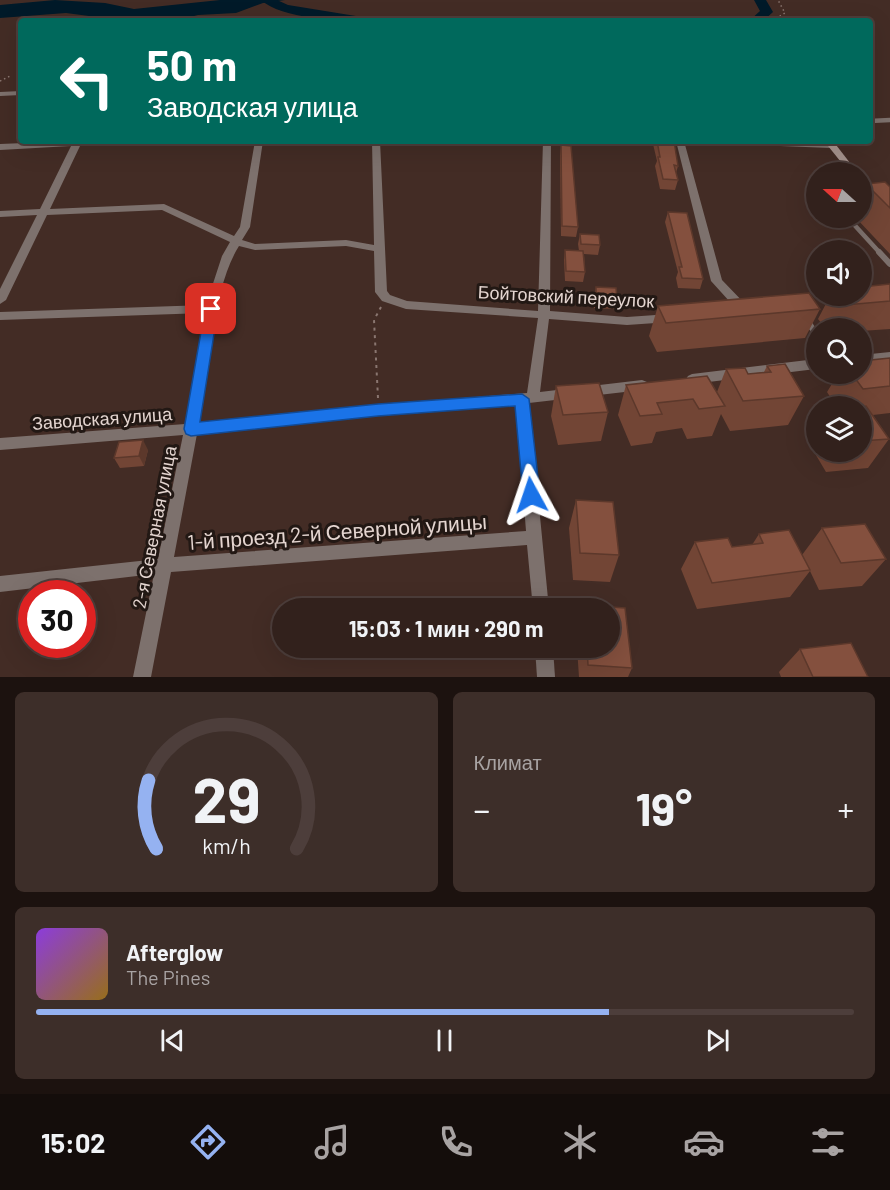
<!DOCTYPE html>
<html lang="ru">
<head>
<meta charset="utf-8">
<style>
  body { margin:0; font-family:Barlow,sans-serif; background:#3d2e29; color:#f1f3f6; height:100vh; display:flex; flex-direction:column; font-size:22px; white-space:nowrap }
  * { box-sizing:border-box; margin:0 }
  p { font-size:20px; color:#a8a3a3 }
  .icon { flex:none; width:33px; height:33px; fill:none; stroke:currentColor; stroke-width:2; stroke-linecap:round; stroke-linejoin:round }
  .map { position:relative; height:677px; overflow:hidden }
  .details { display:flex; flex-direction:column; gap:15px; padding:15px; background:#1c120f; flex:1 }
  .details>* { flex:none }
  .guide { position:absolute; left:18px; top:18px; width:855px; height:126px; border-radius:6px; box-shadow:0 6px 24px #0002,0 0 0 2px #4d3e3b; background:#00695c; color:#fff; overflow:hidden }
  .needle { width:39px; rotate:291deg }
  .fabs { position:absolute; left:806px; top:162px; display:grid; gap:12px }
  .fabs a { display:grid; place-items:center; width:66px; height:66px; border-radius:50%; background:#32211c; box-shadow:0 6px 24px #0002,0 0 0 2px #4d3e3b; font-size:30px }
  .speed { position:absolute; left:18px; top:580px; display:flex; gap:12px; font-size:30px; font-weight:700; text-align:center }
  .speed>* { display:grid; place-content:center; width:78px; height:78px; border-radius:50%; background:#32211c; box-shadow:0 6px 24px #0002,0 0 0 2px #4d3e3b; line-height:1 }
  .speed .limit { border:9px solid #d22; background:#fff; color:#111 }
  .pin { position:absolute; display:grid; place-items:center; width:51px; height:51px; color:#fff; margin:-26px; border-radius:12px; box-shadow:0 3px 9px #0006 }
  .me { position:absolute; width:66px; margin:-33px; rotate:355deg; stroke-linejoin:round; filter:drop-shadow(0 0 4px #0008) }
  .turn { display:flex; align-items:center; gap:21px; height:126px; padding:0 30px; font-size:27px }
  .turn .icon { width:78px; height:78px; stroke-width:2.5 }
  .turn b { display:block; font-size:42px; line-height:51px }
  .big { font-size:45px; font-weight:700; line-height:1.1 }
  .details .card { flex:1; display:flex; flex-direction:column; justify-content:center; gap:9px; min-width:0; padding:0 21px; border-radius:9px; background:#3d2e29 }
  .details .dial { align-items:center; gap:0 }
  .dial svg { height:156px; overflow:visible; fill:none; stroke:#4d3e3b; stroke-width:7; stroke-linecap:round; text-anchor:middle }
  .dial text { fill:#f1f3f6; stroke:none }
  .song { display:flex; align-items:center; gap:18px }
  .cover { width:72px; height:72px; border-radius:9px; background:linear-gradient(135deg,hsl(270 70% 55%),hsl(40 70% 35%)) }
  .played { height:6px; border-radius:3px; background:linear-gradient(90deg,#95b2f1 70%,#4d3e3b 70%) }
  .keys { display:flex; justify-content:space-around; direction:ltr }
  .heat { display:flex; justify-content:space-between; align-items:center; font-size:33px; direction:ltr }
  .details .tiles { flex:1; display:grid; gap:15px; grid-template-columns:1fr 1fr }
  .card:last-child { grid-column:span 2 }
  .trip { position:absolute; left:272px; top:598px; width:348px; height:60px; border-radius:30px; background:#32211c; box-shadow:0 6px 24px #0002,0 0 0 2px #4d3e3b; font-weight:700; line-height:60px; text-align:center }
  .menu { display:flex; height:96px; justify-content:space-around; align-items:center; background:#140d0b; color:#a8a3a3 }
  .menu .icon { width:42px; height:42px }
  .menu .selected { color:#95b2f1 }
  .menu b { font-size:27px; color:#f1f3f6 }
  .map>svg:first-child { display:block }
  .water { fill:#001a29 }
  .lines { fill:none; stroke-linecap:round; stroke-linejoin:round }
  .river { fill:#001a29; fill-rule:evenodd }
  .path-far1 { stroke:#8a7670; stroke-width:1.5; stroke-dasharray:1.5 3; stroke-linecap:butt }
  .path { stroke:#8a7670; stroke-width:2; stroke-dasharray:3 4.5; stroke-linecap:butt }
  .lane-far1 { stroke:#7d716d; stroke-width:4.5 }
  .lane { stroke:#7d716d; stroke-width:6 }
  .street { fill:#7d716d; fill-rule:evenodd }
  .secondary { fill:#a7948e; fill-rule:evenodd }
  .wall { fill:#724535 }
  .shaded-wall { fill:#5c382b }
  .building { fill:#84503e; stroke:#5c382b; stroke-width:1.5 }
  .route { fill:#1a73e8; stroke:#114b97; stroke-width:1.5 }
  .labels { text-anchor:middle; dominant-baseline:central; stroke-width:6; stroke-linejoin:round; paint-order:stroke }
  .street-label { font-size:18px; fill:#e4d5d0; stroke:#221814 }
  .near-street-label { font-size:21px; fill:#e4d5d0; stroke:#221814 }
</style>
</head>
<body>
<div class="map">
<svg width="890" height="677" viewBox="0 0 890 677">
  <rect width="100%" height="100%" fill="#432c25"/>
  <!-- water -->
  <path class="water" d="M55,0L105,3L134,9L220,0H285L263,3L236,13L198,15L175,21H100L112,19L66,13L0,18V5Z"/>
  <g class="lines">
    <!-- river -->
    <g class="river">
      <path d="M261,0H277L288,5L362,17L368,21C341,21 281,19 261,0Z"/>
      <path d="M754,0H766L773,12L763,21H749L760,11Z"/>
    </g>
    <!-- path-far1 -->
    <g class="path-far1">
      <path d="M772,21L785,13L778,0"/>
      <path d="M0,81L12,75"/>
    </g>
    <!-- path -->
    <path class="path" d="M378,398L374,320L381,307"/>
    <!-- lane-far1 -->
    <g class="lane-far1">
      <path d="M870,121L890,120"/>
      <path d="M848,218L880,253"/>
    </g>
    <!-- lane -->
    <g class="lane">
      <path d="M879,252L890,264"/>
      <path d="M808,322L816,334"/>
    </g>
    <!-- street -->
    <g class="street">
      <path d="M21,91V95L0,96V92Z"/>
      <path d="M74,141H137L133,144L80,146L50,209L164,204L234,236L240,227L255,141H263L250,227L242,240L255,244L346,240L374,245L372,141H380L387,291L390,295L407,301L538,311L543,141H551L550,311L627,317L670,314L676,318L670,322L627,325L549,319L540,392L642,380L647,382L648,385L647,388L642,390L529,403L549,609H533L527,545L171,572L151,677H133L154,574L0,592V576L158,559L183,435L0,450V438L185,424L205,313L0,320V312L206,305L222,256L230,242L162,210L47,215L6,300L0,304V289L37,215L0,217V211L40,209L71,146L0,150V144ZM239,246L255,250L346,246L374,251L375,292L382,301L406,309L538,318L527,393L378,405L199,423C207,373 213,287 239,246ZM516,404L526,531L174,557L197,434L378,415Z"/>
      <path d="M676,141H684L722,280L748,307L750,310L748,313H740L711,281Z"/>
      <path d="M725,141L830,142L834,145L830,148L729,144Z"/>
      <path d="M890,352V360L861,363V355Z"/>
      <path d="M816,359V369L692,384L688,382L686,379L688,376L692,374Z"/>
      <path d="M535,648H553L555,677H537Z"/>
    </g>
    <!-- secondary -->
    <g class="secondary">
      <path d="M824,141H833L857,172H849Z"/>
      <path d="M861,179L864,180L890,210V219L886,218L861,188Z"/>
    </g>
  </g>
  <!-- wall -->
  <g class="wall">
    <path d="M653,141H674L678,166L676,173L678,180L675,190L660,189L655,166L657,161L653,144Z"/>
    <path d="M561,145L578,227L576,237L561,236L560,155Z"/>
    <path d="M866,184L890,187V254L856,218H861V194Z"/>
    <path d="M668,212L703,279L700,289L678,288L676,278L678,272L665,222Z"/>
    <path d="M580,234L600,245L598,255L584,254L585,272L583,282L565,281L564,260L565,250L579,251L578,244Z"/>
    <path d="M890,284V329L861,331V328H825L818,319L830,296H861Z"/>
    <path d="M596,287L617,299L615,309L594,308V297Z"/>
    <path d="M658,306L820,309L805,338L657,352L649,336Z"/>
    <path d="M890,358V413L873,415L889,439L868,468L826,472L807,440L816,424V452H861V406H836L827,392L838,374H861Z"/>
    <path d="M767,366L804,396L788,425L730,431L721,414L712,436L687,439L682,428L656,432L652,443L631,446L618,415L626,385L717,392L726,369L748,374L764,372Z"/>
    <path d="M556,386L608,412L601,441L558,445L551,416Z"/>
    <path d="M148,450L144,466L120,468L114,458Z"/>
    <path d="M576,500L619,555L610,582L573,580L569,528Z"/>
    <path d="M822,528L886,559L862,586L819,590L810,571L790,597L697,609L681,569L695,542L732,547L752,545L759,534L802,555Z"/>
    <path d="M583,605L625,608L632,668L628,677H579L577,648H609V609H582Z"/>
    <path d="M800,649L868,677H781L779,672Z"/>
  </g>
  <!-- shaded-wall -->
  <path class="shaded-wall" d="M143,440L148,450L144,466L139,456Z"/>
  <!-- building -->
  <g class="building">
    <path d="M657,141H674L678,166L674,165L678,180L663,179L658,157H660Z"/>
    <path d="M561,145L571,146L578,227L562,226Z"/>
    <path d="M885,182L890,187V208L866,184Z"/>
    <path d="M668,212L687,213L703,279L682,278L679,267H682Z"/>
    <path d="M580,234L599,235L600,245L581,244Z"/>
    <path d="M565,250L583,251L585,272L566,271Z"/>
    <path d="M890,284V301L845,305L838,296H861V287Z"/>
    <path d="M596,287L616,288L617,299L596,298Z"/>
    <path d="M809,293L820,309L666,323L658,306Z"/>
    <path d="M890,358V386L863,389L852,374H861V361Z"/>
    <path d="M785,364L804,396L743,401L726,369L745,368L748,374L771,372L767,366Z"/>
    <path d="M707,376L725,406L699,409L693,399L657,403L662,414L640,416L626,385Z"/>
    <path d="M599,383L608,412L563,415L556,386Z"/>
    <path d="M866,406L889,439L861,441V407Z"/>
    <path d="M143,440L139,456L114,458L119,442Z"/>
    <path d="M576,500L613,502L619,555L580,553Z"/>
    <path d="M865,524L886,559L841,563L822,528Z"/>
    <path d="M789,530L810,570L712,583L695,542L728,538L732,547L763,543L759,534Z"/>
    <path d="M583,605L625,608L632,668L588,665L587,648H609V609H584Z"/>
    <path d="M851,643L868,677H813L800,649Z"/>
  </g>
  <!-- route -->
  <path class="route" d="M211,305L218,309L200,422L378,404L522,394L529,399L540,495L537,500L531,503L525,500L523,495L515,406L378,416L191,436L186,434L184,429L205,309Z"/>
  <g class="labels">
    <!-- street labels -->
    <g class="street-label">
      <text transform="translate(566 296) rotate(3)">Бойтовский переулок</text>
      <text transform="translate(102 418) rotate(-4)">Заводская улица</text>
      <text transform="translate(154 527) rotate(-79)">2-я Северная улица</text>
    </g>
    <!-- near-street labels -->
    <g class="near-street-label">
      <text transform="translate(337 531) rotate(-4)">1-й проезд 2-й Северной улицы</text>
    </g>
  </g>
</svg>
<div class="fabs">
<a><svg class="needle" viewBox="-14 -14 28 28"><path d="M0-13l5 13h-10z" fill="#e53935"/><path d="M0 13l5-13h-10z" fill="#a8a3a3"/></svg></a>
<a><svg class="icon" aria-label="sound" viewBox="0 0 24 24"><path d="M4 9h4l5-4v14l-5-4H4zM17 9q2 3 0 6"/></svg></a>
<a><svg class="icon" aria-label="search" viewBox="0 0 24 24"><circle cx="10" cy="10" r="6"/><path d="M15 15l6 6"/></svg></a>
<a><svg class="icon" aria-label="layers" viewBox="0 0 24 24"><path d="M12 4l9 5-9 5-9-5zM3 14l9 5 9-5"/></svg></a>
</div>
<div class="speed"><div class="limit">30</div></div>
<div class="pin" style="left:211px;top:309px;background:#d93025"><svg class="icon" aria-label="arrive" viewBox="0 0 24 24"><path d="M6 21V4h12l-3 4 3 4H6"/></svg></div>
<svg class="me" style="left:531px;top:495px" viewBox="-20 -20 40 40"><path d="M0-17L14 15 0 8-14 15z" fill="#1a73e8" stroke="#fff" stroke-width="4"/></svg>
<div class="trip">15:03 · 1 мин · 290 m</div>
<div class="guide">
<div class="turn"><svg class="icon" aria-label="left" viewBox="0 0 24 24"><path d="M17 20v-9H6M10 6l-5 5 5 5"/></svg><div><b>50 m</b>Заводская улица</div></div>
</div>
</div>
<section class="details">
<div class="tiles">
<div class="card dial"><svg viewBox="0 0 100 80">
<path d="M14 69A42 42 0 1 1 86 69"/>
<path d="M14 69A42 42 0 0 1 10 34" stroke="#95b2f1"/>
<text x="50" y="56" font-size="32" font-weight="700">29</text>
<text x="50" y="72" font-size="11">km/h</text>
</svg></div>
<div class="card"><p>Климат</p>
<div class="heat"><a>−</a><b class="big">19°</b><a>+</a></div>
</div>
<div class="card">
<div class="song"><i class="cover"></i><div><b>Afterglow</b><p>The Pines</p></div></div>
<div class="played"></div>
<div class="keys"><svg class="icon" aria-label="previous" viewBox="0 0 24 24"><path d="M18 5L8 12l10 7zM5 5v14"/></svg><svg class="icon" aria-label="pause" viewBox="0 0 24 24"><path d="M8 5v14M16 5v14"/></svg><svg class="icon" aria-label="next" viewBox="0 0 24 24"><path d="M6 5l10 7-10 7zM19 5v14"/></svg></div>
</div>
</div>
</section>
<nav class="menu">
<b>15:02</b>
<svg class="icon selected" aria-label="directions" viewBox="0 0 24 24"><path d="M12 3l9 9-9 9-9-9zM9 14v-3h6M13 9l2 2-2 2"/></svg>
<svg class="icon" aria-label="music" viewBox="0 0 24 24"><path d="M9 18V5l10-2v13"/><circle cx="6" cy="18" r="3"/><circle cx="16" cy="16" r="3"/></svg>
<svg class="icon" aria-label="phone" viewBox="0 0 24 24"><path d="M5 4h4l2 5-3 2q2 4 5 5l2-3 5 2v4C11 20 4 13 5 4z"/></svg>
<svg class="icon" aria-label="climate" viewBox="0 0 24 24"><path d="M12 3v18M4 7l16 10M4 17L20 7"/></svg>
<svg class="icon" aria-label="car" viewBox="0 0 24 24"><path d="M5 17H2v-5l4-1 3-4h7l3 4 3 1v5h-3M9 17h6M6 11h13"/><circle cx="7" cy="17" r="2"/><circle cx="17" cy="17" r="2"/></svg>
<svg class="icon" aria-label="filters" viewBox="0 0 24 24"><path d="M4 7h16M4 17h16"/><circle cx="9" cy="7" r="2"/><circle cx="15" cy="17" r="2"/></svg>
</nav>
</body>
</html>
